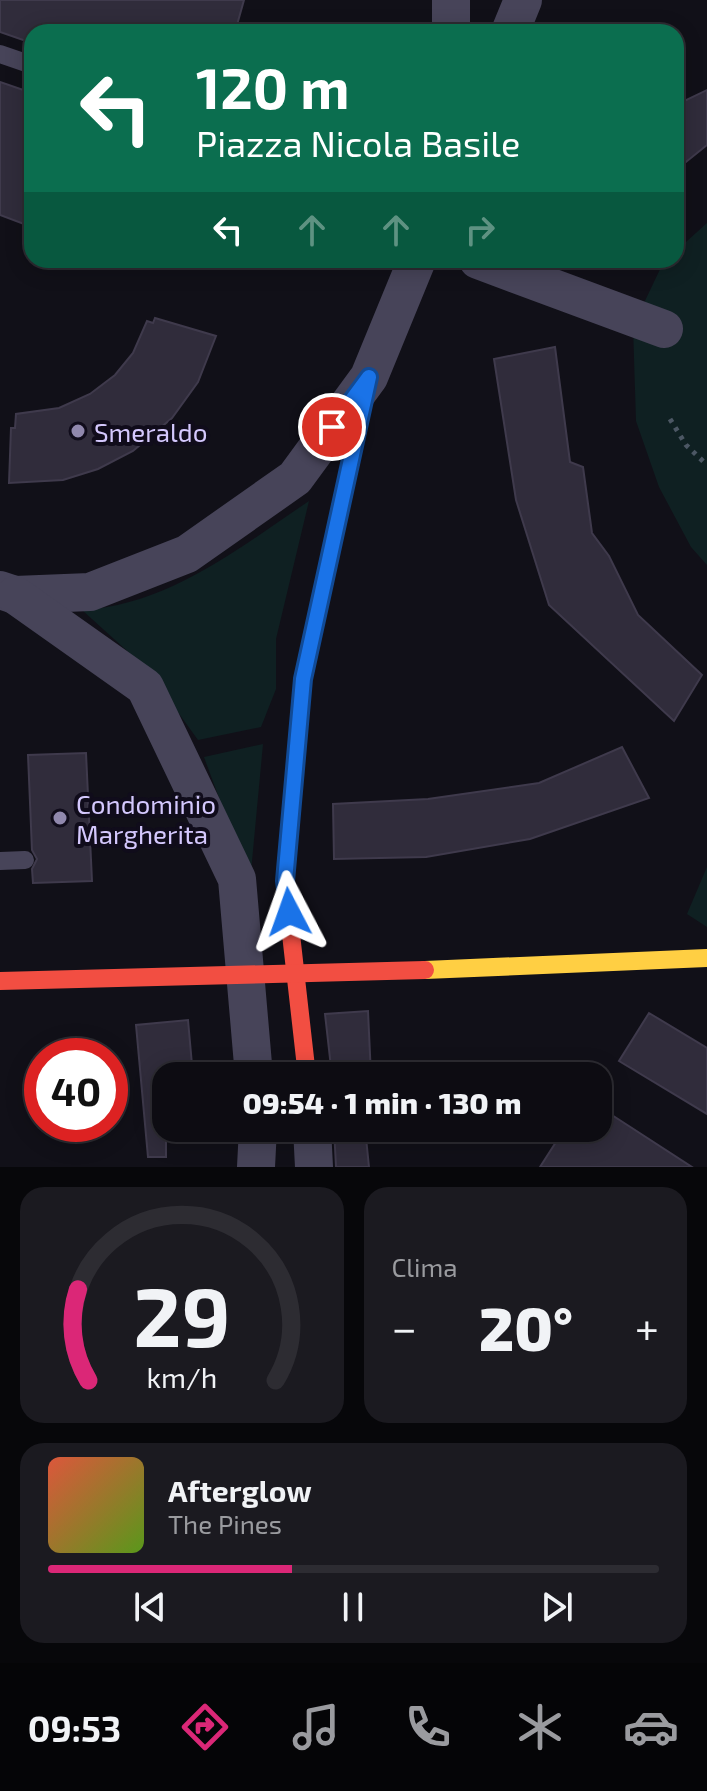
<!DOCTYPE html>
<html lang="it">
<head>
<meta charset="utf-8">
<style>
  body { margin:0; font-family:"Exo 2",sans-serif; background:#1b1a20; color:#f1f3f6; height:100vh; display:flex; flex-direction:column; font-size:30px; white-space:nowrap }
  * { box-sizing:border-box; margin:0 }
  p { font-size:26px; color:#9a9b9f }
  .icon { flex:none; width:44px; height:44px; fill:none; stroke:currentColor; stroke-width:2; stroke-linecap:round; stroke-linejoin:round }
  .map { position:relative; height:1167px; overflow:hidden }
  .side { display:flex; flex-direction:column; gap:20px; padding:20px; background:#07070a; flex:1 }
  .side>* { flex:none }
  .top-card { position:absolute; left:24px; top:24px; width:660px; height:244px; border-radius:24px; box-shadow:0 4px 20px #0003,0 0 0 2px #2d2c32; background:#0b6e4f; color:#fff; overflow:hidden }
  .speed { position:absolute; left:24px; top:1038px; display:flex; gap:16px; font-size:40px; font-weight:700; text-align:center }
  .speed>* { display:grid; place-content:center; width:104px; height:104px; border-radius:50%; background:#0d0c12; box-shadow:0 4px 20px #0003,0 0 0 2px #2d2c32; line-height:1 }
  .speed .limit { border:12px solid #d22; background:#fff; color:#111 }
  .pin { position:absolute; display:grid; place-items:center; width:68px; height:68px; color:#fff; margin:-34px; border:4px solid #fff; border-radius:50%; box-shadow:0 2px 8px #0007 }
  .me { position:absolute; width:88px; margin:-44px; rotate:356deg; stroke-linejoin:round; filter:drop-shadow(0 0 6px #0008) }
  .turn { display:flex; align-items:center; gap:28px; height:168px; padding:0 40px; font-size:36px }
  .turn .icon { width:104px; height:104px; stroke-width:2.5 }
  .turn b { display:block; font-size:56px; line-height:68px }
  .lanes { display:flex; align-items:center; height:76px; padding:0 40px; background:#0003; justify-content:center; gap:40px; direction:ltr }
  .lanes .off { opacity:.35 }
  .big { font-size:60px; font-weight:800; line-height:1.1 }
  .side .widget { flex:1; display:flex; flex-direction:column; justify-content:center; gap:12px; min-width:0; padding:0 28px; border-radius:24px; background:#1b1a20 }
  .side .dial { align-items:center; gap:0 }
  .dial svg { height:208px; overflow:visible; fill:none; stroke:#2d2c32; stroke-width:7; stroke-linecap:round; text-anchor:middle }
  .dial text { fill:#f1f3f6; stroke:none }
  .song { display:flex; align-items:center; gap:24px }
  .cover { width:96px; height:96px; border-radius:12px; background:linear-gradient(135deg,hsl(10 70% 55%),hsl(90 70% 35%)) }
  .played { height:8px; border-radius:4px; background:linear-gradient(90deg,#db2777 40%,#2d2c32 40%) }
  .keys { display:flex; justify-content:space-around; direction:ltr }
  .heat { display:flex; justify-content:space-between; align-items:center; font-size:44px; direction:ltr }
  .side .tiles { flex:1; display:grid; gap:20px; grid-template-columns:1fr 1fr }
  .widget:last-child { grid-column:span 2 }
  .trip { position:absolute; left:152px; top:1062px; width:460px; height:80px; border-radius:24px; background:#0d0c12; box-shadow:0 4px 20px #0003,0 0 0 2px #2d2c32; font-weight:800; line-height:80px; text-align:center }
  .tab-bar { display:flex; height:128px; justify-content:space-around; align-items:center; background:#050507; color:#9a9b9f }
  .tab-bar .icon { width:56px; height:56px }
  .tab-bar .selected { color:#db2777 }
  .tab-bar b { font-size:36px; color:#f1f3f6 }
  .map>svg:first-child { display:block }
  .green { fill:#0f2022 }
  .building { fill:#302c3b; stroke:#3f3a4c; stroke-width:2 }
  .lines { fill:none; stroke-linecap:round; stroke-linejoin:round }
  .path { stroke:#4c5764; stroke-width:5; stroke-dasharray:4 6; stroke-linecap:butt }
  .lane { stroke:#474459; stroke-width:18 }
  .street { stroke:#474459; stroke-width:38 }
  .fast { stroke:#16e098; stroke-width:18 }
  .slow { stroke:#ffcf43; stroke-width:18 }
  .jam { stroke:#f24e42; stroke-width:18 }
  .route-casing { stroke:#114b97; stroke-width:20 }
  .route { stroke:#1a73e8; stroke-width:14 }
  .poi-dot { fill:#9088ad; stroke:#100c1b; stroke-width:3 }
  .labels { text-anchor:middle; dominant-baseline:central; stroke-width:8; stroke-linejoin:round; paint-order:stroke }
  .poi-label { font-size:26px; fill:#d4c8fd; stroke:#100c1b; text-anchor:start }
</style>
</head>
<body>
<div class="map">
<svg width="707" height="1167" viewBox="0 0 707 1167">
  <rect width="100%" height="100%" fill="#111018"/>
  <!-- green -->
  <g class="green">
    <path d="M707,223V565L691,547L659,487L636,421L633,326L663,263L676,260V251Z"/>
    <path d="M309,501L276,639V689L261,727L198,740L146,668L82,610C169,605 239,548 309,501Z"/>
    <path d="M263,744L250,882L204,757Z"/>
    <path d="M707,867V927L687,914Z"/>
  </g>
  <!-- building -->
  <g class="building">
    <path d="M0,0H244L235,32H32V43L0,32Z"/>
    <path d="M0,82L32,93V227L0,215Z"/>
    <path d="M707,90V145L676,170V105Z"/>
    <path d="M155,318L216,336L198,382L172,418L133,451L98,469L63,480L9,483L11,428H15L16,414L59,408L90,394L115,375L133,353L147,321L153,323Z"/>
    <path d="M555,347L570,462L583,467L592,533L609,556L638,615L702,675L674,721L549,605L516,500L494,359Z"/>
    <path d="M622,747L649,798L530,839L426,857L334,859L333,804L428,799L539,783Z"/>
    <path d="M86,753L92,881L33,883L32,869L37,859L32,850L28,755Z"/>
    <path d="M368,1011L371,1076H332L325,1014Z"/>
    <path d="M649,1013L707,1048V1114L619,1061Z"/>
    <path d="M188,1020L193,1076H166V1157H148L136,1025Z"/>
    <path d="M598,1106L692,1167H540L565,1128H598Z"/>
    <path d="M334,1128H365L369,1167H336Z"/>
  </g>
  <g class="lines">
    <!-- path -->
    <path class="path" d="M670,419L686,445L707,465"/>
    <!-- lane -->
    <g class="lane">
      <path d="M0,54L32,65"/>
      <path d="M0,861L25,860"/>
    </g>
    <!-- street -->
    <g class="street">
      <path d="M451,0V32"/>
      <path d="M510,32L523,0"/>
      <path d="M478,260L664,329"/>
      <path d="M0,590L15,595L90,592L187,554L295,478L369,377L417,260"/>
      <path d="M15,595L145,687L237,879L254,1076"/>
      <path d="M312,1128L314,1167"/>
      <path d="M256,1167L258,1128"/>
    </g>
    <!-- fast -->
    <path class="fast" d="M299,722L303,679L369,377"/>
    <!-- slow -->
    <path class="slow" d="M425,970L707,958"/>
    <!-- jam -->
    <g class="jam">
      <path d="M299,722L285,881L307,1076"/>
      <path d="M0,981L425,970"/>
    </g>
  </g>
  <g class="lines">
    <defs>
      <path id="route" d="M289,912L285,881L303,679L369,377L332,427"/>
    </defs>
    <!-- route casing -->
    <use href="#route" class="route-casing"/>
    <!-- route -->
    <use href="#route" class="route"/>
  </g>
  <!-- markers -->
  <g class="poi-dot">
    <circle cx="78" cy="431" r="8"/>
    <circle cx="60" cy="818" r="8"/>
  </g>
  <g class="labels">
    <!-- poi labels -->
    <g class="poi-label">
      <text x="94" y="431">Smeraldo</text>
      <text x="76" y="803">Condominio<tspan x="76" dy="30">Margherita</tspan></text>
    </g>
  </g>
</svg>
<div class="speed"><div class="limit">40</div></div>
<div class="pin" style="left:332px;top:427px;background:#d93025"><svg class="icon" aria-label="arrive" viewBox="0 0 24 24"><path d="M6 21V4h12l-3 4 3 4H6"/></svg></div>
<svg class="me" style="left:289px;top:912px" viewBox="-20 -20 40 40"><path d="M0-17L14 15 0 8-14 15z" fill="#1a73e8" stroke="#fff" stroke-width="4"/></svg>
<div class="trip">09:54 · 1 min · 130 m</div>
<div class="top-card">
<div class="turn"><svg class="icon" aria-label="left" viewBox="0 0 24 24"><path d="M17 20v-9H6M10 6l-5 5 5 5"/></svg><div><b>120 m</b>Piazza Nicola Basile</div></div>
<div class="lanes"><svg class="icon" aria-label="left" viewBox="0 0 24 24"><path d="M17 20v-9H6M10 6l-5 5 5 5"/></svg><svg class="icon off" aria-label="ahead" viewBox="0 0 24 24"><path d="M12 20V5M6 11l6-6 6 6"/></svg><svg class="icon off" aria-label="ahead" viewBox="0 0 24 24"><path d="M12 20V5M6 11l6-6 6 6"/></svg><svg class="icon off" aria-label="right" viewBox="0 0 24 24"><path d="M7 20v-9h11M14 6l5 5-5 5"/></svg></div>
</div>
</div>
<section class="side">
<div class="tiles">
<div class="widget dial"><svg viewBox="0 0 100 80">
<path d="M14 69A42 42 0 1 1 86 69"/>
<path d="M14 69A42 42 0 0 1 10 34" stroke="#db2777"/>
<text x="50" y="56" font-size="32" font-weight="700">29</text>
<text x="50" y="72" font-size="11">km/h</text>
</svg></div>
<div class="widget"><p>Clima</p>
<div class="heat"><a>−</a><b class="big">20°</b><a>+</a></div>
</div>
<div class="widget">
<div class="song"><i class="cover"></i><div><b>Afterglow</b><p>The Pines</p></div></div>
<div class="played"></div>
<div class="keys"><svg class="icon" aria-label="previous" viewBox="0 0 24 24"><path d="M18 5L8 12l10 7zM5 5v14"/></svg><svg class="icon" aria-label="pause" viewBox="0 0 24 24"><path d="M8 5v14M16 5v14"/></svg><svg class="icon" aria-label="next" viewBox="0 0 24 24"><path d="M6 5l10 7-10 7zM19 5v14"/></svg></div>
</div>
</div>
</section>
<nav class="tab-bar">
<b>09:53</b>
<svg class="icon selected" aria-label="directions" viewBox="0 0 24 24"><path d="M12 3l9 9-9 9-9-9zM9 14v-3h6M13 9l2 2-2 2"/></svg>
<svg class="icon" aria-label="music" viewBox="0 0 24 24"><path d="M9 18V5l10-2v13"/><circle cx="6" cy="18" r="3"/><circle cx="16" cy="16" r="3"/></svg>
<svg class="icon" aria-label="phone" viewBox="0 0 24 24"><path d="M5 4h4l2 5-3 2q2 4 5 5l2-3 5 2v4C11 20 4 13 5 4z"/></svg>
<svg class="icon" aria-label="climate" viewBox="0 0 24 24"><path d="M12 3v18M4 7l16 10M4 17L20 7"/></svg>
<svg class="icon" aria-label="car" viewBox="0 0 24 24"><path d="M5 17H2v-5l4-1 3-4h7l3 4 3 1v5h-3M9 17h6M6 11h13"/><circle cx="7" cy="17" r="2"/><circle cx="17" cy="17" r="2"/></svg>
</nav>
</body>
</html>
